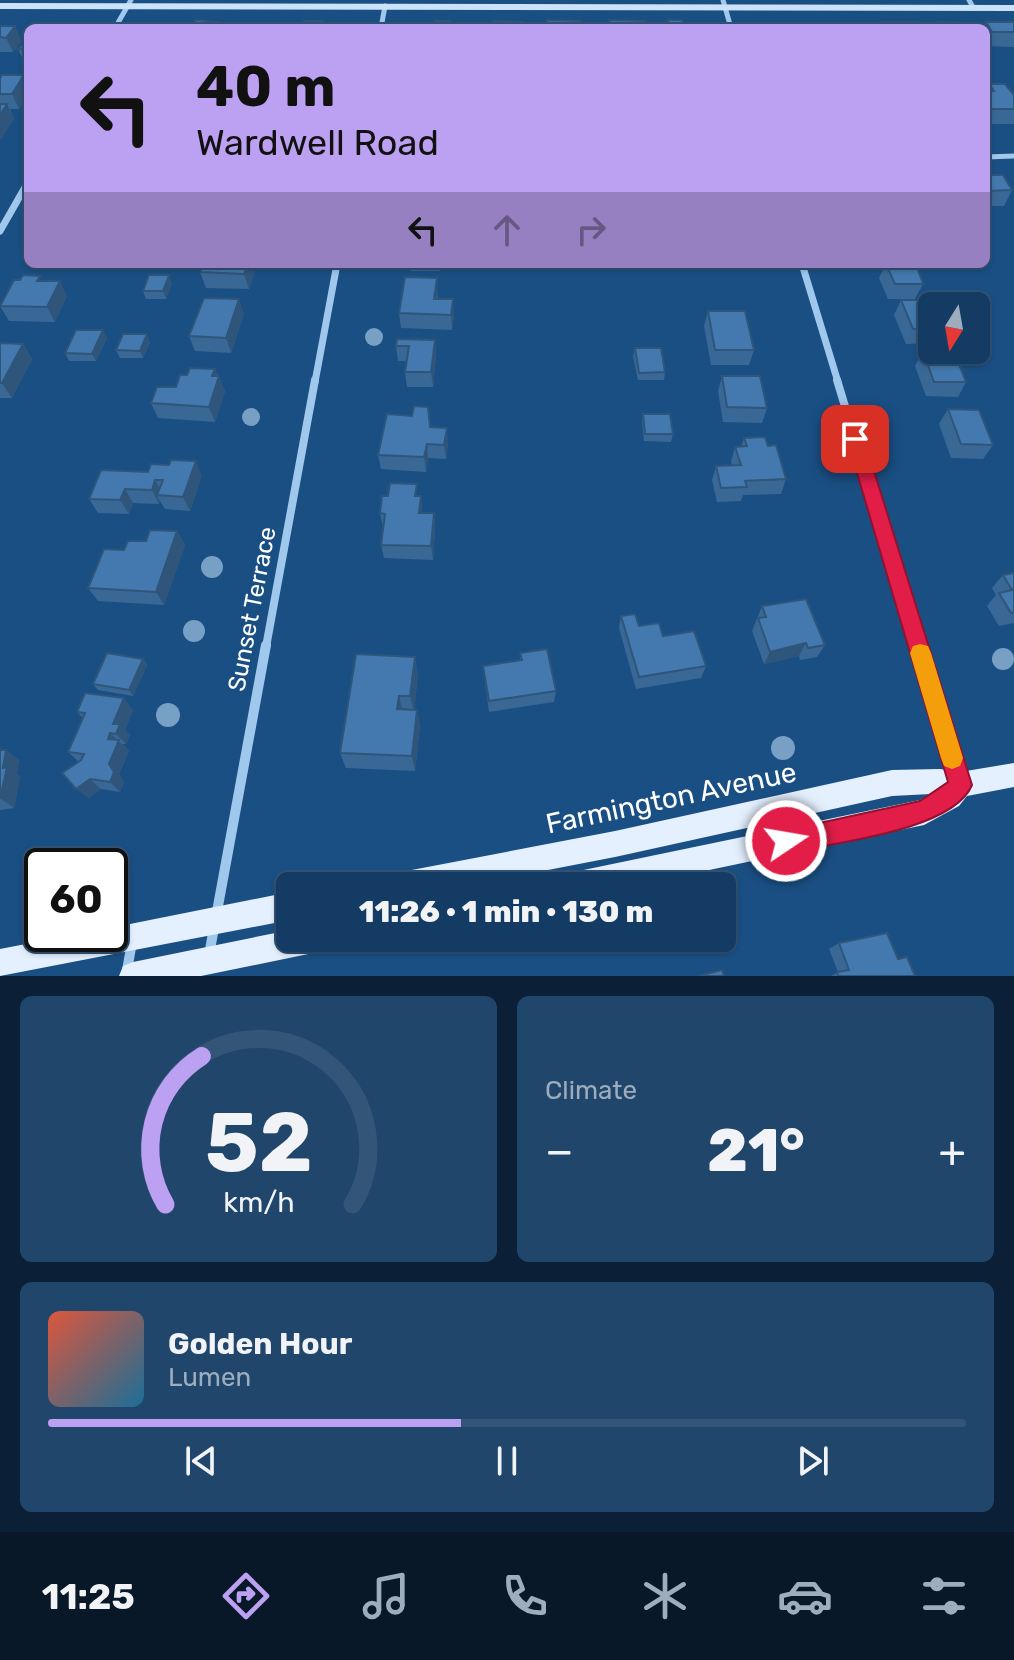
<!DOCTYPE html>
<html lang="en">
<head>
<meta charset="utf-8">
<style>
  body { margin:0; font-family:Rubik,sans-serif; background:#21466c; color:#f1f3f6; height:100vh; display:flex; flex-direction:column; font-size:30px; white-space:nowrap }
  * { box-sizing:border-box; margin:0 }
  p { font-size:26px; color:#9dadbe }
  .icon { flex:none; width:44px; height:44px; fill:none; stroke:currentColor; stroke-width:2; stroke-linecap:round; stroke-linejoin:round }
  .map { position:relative; height:976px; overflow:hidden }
  .panel { display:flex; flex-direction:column; gap:20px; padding:20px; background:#0b2036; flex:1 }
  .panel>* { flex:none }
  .hud { position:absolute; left:24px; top:24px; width:966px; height:244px; border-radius:12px; box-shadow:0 2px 6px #0004,0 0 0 2px #335578; background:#bca0f2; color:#111; overflow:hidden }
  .needle { width:52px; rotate:191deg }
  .controls { position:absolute; left:918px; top:292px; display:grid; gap:16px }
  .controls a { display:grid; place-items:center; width:72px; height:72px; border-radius:12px; background:#143b63; box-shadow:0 2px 6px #0004,0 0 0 2px #335578; font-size:40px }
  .speed { position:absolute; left:24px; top:848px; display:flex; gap:16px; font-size:40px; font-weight:700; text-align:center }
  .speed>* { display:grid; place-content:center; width:104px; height:104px; border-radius:50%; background:#143b63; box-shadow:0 2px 6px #0004,0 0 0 2px #335578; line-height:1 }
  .speed .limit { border:4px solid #111; border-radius:12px; background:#fff; color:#111 }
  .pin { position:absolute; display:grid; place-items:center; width:68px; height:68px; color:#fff; margin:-34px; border-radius:16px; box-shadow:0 4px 12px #0006 }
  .me { position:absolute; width:88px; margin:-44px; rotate:78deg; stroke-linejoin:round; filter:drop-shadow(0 0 6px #0008) }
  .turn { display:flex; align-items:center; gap:28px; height:168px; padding:0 40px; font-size:36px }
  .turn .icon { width:104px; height:104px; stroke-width:2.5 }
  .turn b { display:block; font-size:56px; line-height:68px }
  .lanes { display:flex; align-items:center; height:76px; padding:0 40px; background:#0003; justify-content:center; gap:40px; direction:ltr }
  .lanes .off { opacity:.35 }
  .big { font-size:60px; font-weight:800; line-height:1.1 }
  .panel .card { flex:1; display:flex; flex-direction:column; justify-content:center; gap:12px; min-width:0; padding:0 28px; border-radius:12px; background:#21466c }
  .panel .dial { align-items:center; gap:0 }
  .dial svg { height:208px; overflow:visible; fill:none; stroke:#335578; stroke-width:7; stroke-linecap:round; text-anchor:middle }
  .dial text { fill:#f1f3f6; stroke:none }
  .song { display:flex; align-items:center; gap:24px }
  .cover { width:96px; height:96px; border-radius:12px; background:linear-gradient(135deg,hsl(10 70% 55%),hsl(200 70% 35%)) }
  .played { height:8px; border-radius:4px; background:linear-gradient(90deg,#bca0f2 45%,#335578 45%) }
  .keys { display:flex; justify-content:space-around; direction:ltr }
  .heat { display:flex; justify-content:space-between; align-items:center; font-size:44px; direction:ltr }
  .panel .tiles { flex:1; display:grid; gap:20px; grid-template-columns:1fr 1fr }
  .card:last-child { grid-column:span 2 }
  .trip { position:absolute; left:276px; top:872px; width:460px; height:80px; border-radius:12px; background:#143b63; box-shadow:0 2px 6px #0004,0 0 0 2px #335578; font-weight:800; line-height:80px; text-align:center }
  .menu { display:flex; height:128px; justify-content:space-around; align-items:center; background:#081828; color:#9dadbe }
  .menu .icon { width:56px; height:56px }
  .menu .on { color:#bca0f2 }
  .menu b { font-size:36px; color:#f1f3f6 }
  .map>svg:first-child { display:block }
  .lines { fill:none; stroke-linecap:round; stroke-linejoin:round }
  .street-far3 { stroke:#a0c7ec; stroke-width:5 }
  .street-far2 { stroke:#a0c7ec; stroke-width:7 }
  .street-far1 { stroke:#a0c7ec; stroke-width:8 }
  .street { stroke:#a0c7ec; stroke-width:10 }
  .secondary { fill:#cce2f8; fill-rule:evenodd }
  .primary { fill:#e5f0ff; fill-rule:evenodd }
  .tree { fill:#789fc4 }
  .wall { fill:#3a6896 }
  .shaded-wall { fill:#2f557a }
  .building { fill:#4379ae; stroke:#2f557a; stroke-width:2 }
  .route { fill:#e11d48; stroke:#92132f; stroke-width:2 }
  .slow { fill:#f59e0b }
  .labels { text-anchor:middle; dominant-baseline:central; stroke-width:6; stroke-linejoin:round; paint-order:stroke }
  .street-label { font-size:24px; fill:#fff; stroke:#1a4f84 }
  .near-street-label { font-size:28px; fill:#fff; stroke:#1a4f84 }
</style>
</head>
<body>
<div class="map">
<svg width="1014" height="976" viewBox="0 0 1014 976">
  <rect width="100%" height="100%" fill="#1a4f84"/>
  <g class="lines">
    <!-- street-far3 -->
    <g class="street-far3">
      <path d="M723,0L731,28"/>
      <path d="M969,0L973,7"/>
      <path d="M115,28L131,0"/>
      <path d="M381,28L385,6"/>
      <path d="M986,157L1014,156"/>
    </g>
    <!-- street-far2 -->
    <g class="street-far2">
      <path d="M0,231L28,182"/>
      <path d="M802,264L838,382"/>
      <path d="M315,382L337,264"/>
    </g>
    <!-- street-far1 -->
    <g class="street-far1">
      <path d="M837,380L918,647"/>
      <path d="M266,647L315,380"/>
    </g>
    <!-- street -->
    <g class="street">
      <path d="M918,645L959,781"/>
      <path d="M209,955L266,645"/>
      <path d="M126,976L132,942"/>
    </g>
    <!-- secondary -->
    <path class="secondary" d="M0,3L1014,5V11L0,9Z"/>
    <!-- primary -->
    <g class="primary">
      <path d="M1014,763V787L967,796L959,806L924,825L633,886H556L560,877L569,873L920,800L931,794L892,796L615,857L465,886H383L387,877L396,873L615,831L892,770L940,769L960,772Z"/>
      <path d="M290,892V920L0,976V949L77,934H110V928Z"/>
      <path d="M290,930V938H332L328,948L318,952L201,976H119L123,966L133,962Z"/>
    </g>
  </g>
  <!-- trees -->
  <g class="tree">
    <circle cx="374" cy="337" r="9"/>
    <circle cx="251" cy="417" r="9"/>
    <circle cx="212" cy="567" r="11"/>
    <circle cx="194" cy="631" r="11"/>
    <circle cx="1003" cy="659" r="11"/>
    <circle cx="168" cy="715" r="12"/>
    <circle cx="783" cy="748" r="12"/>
  </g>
  <!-- wall -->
  <g class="wall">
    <path d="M547,20L581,28H546Z"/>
    <path d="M986,22H1014V47L986,46V28H983Z"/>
    <path d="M0,26L22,41L13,52H0Z"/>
    <path d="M28,39V64H25L18,49Z"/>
    <path d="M24,75L28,83V94L19,109H10L14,119L0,139V78Z"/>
    <path d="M989,84L1014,95V124H986V90Z"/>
    <path d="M986,175L1012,190L1004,206H986Z"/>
    <path d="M60,264H89L85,269H62Z"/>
    <path d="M257,264L249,289L206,288L200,272Z"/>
    <path d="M409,264H441L440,271H410Z"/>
    <path d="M636,264H660L659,270H637Z"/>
    <path d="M886,264H916L923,284L915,299H888L879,278Z"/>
    <path d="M43,281L67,296L55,322L9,321L0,306Z"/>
    <path d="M172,283L166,299H146L143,291Z"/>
    <path d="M438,293V299L454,315L452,330L401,328L399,313Z"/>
    <path d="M901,300L932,306V343L906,344L894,315Z"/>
    <path d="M708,311L754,350L749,365H711L704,326Z"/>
    <path d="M244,314L231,353L195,351L189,336Z"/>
    <path d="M107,338L96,361H69L65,353Z"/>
    <path d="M435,340L436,355L433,387H407L405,372L407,361H398L396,346Z"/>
    <path d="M150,342L143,358H120L116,350Z"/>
    <path d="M0,343L23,344L32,359L12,398H0Z"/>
    <path d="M635,348L665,372L664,380H638L633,356Z"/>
    <path d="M923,351L966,382L958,397L926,396L915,366Z"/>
    <path d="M215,369L225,391L215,422L158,418L151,403L176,387L187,375Z"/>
    <path d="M722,376L767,408L762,423L723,422L718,391Z"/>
    <path d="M948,409L993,445L983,459L951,458L939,424Z"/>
    <path d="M643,414L673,434L671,442L644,441L642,421Z"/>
    <path d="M430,427L448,443L446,459L428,458L426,472L381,469L378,455Z"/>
    <path d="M744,438L768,446L786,479L781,494L743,495L741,501L717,502L712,480L716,466L732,465L731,461L735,447H741Z"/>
    <path d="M101,470L202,475L190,511L165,509L160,501L159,504L133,503L129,514L98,513L89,499Z"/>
    <path d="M418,496H421L422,513H434L435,527L433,560L384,558L381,545L383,527L380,513Z"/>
    <path d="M177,531L185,545L164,605L98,601L88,588L124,550Z"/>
    <path d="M1014,573V623L999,626L987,606L996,595L992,588L1003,575Z"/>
    <path d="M762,606L825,645L817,657L800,660L799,656L764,664L752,631Z"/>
    <path d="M621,616L639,626L663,636L706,666L701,678L636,689L619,628Z"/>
    <path d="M520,653L556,691L554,702L489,712L483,666L520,661Z"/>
    <path d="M415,657L418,674L414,710H417L420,726L415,771L346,768L340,753Z"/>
    <path d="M143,659L147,665L133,696L98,690L93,684Z"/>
    <path d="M133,710L125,730L130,735L126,744H122L129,751L119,774L124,782L120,792L101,789L88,798L79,762L68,752L83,718L77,712Z"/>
    <path d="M0,750H6L19,760L17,774L20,777L14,808L0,810Z"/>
    <path d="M839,943L898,959L915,976H831L838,972L829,949Z"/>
  </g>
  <!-- shaded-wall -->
  <g class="shaded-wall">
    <path d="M15,26L22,41L13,52L6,38Z"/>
    <path d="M24,75L28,83V94L19,109L12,94Z"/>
    <path d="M7,104L14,119L1,139L0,137V115Z"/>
    <path d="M248,264H257L249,289L244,274Z"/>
    <path d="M169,275L172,283L166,299L163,291Z"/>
    <path d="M437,278L438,293L435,314L434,299Z"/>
    <path d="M60,281L67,296L55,322L47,307Z"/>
    <path d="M239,299L244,314L231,353L226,338Z"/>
    <path d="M453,299L454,315L452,330L451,315Z"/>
    <path d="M103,330L107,338L96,361L92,354Z"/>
    <path d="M147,334L150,342L143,358L140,351Z"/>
    <path d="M435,340L436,355L433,387L431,372Z"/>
    <path d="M23,344L32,359L12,398L2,383Z"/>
    <path d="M215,369L225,391L215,422L209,407L212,376Z"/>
    <path d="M447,428L448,443L446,459L444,445Z"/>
    <path d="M427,444L428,458L426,472L424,457Z"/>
    <path d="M196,461L202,475L190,511L183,497Z"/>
    <path d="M155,480L163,495H157L160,501L159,504L152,490Z"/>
    <path d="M125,489L133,503L129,514L120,500Z"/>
    <path d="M421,496L422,510L421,527L419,513Z"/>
    <path d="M434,513L435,527L433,560L431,546Z"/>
    <path d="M177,531L185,545L164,605L156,592Z"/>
    <path d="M806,643L799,656L764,664L770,652Z"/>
    <path d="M415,657L418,674L414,713L410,696Z"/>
    <path d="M143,659L147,665L133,696L129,690Z"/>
    <path d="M399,696L403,712L397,709Z"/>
    <path d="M124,698L133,710L125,730L130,735L126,744L116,734L113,724Z"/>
    <path d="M417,710L420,726L415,771L412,756Z"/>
    <path d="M110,733L129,751L119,774L124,782L120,792L110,782L108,739Z"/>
    <path d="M6,750L19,760L17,774L20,777L14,808L1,799L3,768Z"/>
    <path d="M90,779L101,789L88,798L76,789Z"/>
  </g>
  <!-- building -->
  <g class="building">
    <path d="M196,20L218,22L215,28H192Z"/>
    <path d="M547,20L581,21V28H555L554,24H547Z"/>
    <path d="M609,20L645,21L646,28H610Z"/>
    <path d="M668,20H682L683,25H687L688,28H664V25H669Z"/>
    <path d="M304,21H323L322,28H302Z"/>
    <path d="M435,21H450L449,25H453V28H434Z"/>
    <path d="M493,21L524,22L523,28H492Z"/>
    <path d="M883,22H919L922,28H886Z"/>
    <path d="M936,22L969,23L972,28H939Z"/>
    <path d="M986,22H1014V32H992Z"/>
    <path d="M0,26H15L6,38L0,37Z"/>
    <path d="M28,39V50L18,49Z"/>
    <path d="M2,75H24L12,94H0V78Z"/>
    <path d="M989,84H1005L1014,95V109H991L986,101V96H990L987,91H994Z"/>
    <path d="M0,104H7L0,115Z"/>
    <path d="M986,175H1003L1012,190L986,191Z"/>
    <path d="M204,264H248L244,274L200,272Z"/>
    <path d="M886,264H916L923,284H895Z"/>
    <path d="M23,275L40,276L37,281H60L47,307L0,306L14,280H20Z"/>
    <path d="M149,275H169L163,291H143Z"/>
    <path d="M405,277L437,278L434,299H453L451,315L399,313Z"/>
    <path d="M204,298L239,299L226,338L189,336Z"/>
    <path d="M901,300H943L946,306H932V328L913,329Z"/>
    <path d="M708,311H745L754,350H715Z"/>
    <path d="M76,330H103L92,354L65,353Z"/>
    <path d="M123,334H147L140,351L116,350Z"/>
    <path d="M397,339L435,340L431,372H405L409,346H396Z"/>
    <path d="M0,343L23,344L2,383H0Z"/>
    <path d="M635,348H661L665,372L639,373Z"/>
    <path d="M923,351L954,352L966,382H934Z"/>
    <path d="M190,368L215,369L212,376H219L209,407L151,403L157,387H176L180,375H187Z"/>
    <path d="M722,376H760L767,408L727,407Z"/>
    <path d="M414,406L428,407L430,427L447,428L444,445L427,444L424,457L378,455L387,414L412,416Z"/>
    <path d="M948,409L979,410L993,445L961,444Z"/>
    <path d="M643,414H670L673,434H645Z"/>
    <path d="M765,437L768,446L776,445L786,479L745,481L747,487L721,488L716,466L741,465L735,447L747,446L744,438Z"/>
    <path d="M171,460L196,461L183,497L157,495L163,480H155L152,490L125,489L120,500L89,499L101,470L148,472L151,464L169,465Z"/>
    <path d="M390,483L417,484L415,496H421L419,513H434L431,546L381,545L385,514L380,513L382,496H388Z"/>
    <path d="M150,530L177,531L156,592L88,588L104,549L124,550L128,541H146Z"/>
    <path d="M1014,573V612L1011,613L999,593L1012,590L1003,575Z"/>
    <path d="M806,599L825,645L808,648L806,643L770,652L758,618L766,617L762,606Z"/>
    <path d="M635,614L639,626L659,623L663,636L694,631L706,666L639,677L621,616Z"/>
    <path d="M547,649L556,691L489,701L483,666L522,660L520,653Z"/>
    <path d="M107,653L143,659L129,690L93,684Z"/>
    <path d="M356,654L415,657L410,696H399L397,709L417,710L412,756L340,753Z"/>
    <path d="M85,693L124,698L113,724H120L116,734L110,733L108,739L119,740L109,764L114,772L110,782L90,779L76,789L62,773L81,760L84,754L68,752L85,713L77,712Z"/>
    <path d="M0,750H6L3,768L7,767L0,799Z"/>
    <path d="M887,933L898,959L907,957L915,976H838L837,972L849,970L839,943Z"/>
    <path d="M722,970L724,976H699Z"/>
  </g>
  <!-- route -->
  <path class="route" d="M855,433L864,439L972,785C953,831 832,843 786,853L778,849L774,841L778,832L920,801L948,782L847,439Z"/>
  <!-- slow -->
  <path class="slow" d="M920,644L928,646L931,653L963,758L960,766L952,769L944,766L941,758L910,653L913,646Z"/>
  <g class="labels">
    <!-- street labels -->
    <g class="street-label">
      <text transform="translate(252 609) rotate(-79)">Sunset Terrace</text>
    </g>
    <!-- near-street labels -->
    <g class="near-street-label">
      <text transform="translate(671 798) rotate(-12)">Farmington Avenue</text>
    </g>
  </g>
</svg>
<div class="controls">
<a><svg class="needle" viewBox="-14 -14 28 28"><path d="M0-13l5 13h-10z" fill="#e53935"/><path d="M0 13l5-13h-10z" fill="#9dadbe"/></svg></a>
</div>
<div class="speed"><div class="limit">60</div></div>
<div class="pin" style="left:855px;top:439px;background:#d93025"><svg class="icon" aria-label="arrive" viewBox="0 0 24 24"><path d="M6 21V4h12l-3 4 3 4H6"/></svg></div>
<svg class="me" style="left:786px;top:841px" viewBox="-20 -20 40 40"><circle r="17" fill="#e11d48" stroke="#fff" stroke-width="3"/><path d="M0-11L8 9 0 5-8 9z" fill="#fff"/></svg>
<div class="trip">11:26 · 1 min · 130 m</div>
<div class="hud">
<div class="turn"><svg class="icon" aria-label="left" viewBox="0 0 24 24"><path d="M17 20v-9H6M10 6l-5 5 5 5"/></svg><div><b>40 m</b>Wardwell Road</div></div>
<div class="lanes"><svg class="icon" aria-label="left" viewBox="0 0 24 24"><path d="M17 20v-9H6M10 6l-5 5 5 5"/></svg><svg class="icon off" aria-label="ahead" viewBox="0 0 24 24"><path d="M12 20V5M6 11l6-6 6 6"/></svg><svg class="icon off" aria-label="right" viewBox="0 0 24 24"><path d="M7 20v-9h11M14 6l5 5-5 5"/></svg></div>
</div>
</div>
<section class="panel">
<div class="tiles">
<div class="card dial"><svg viewBox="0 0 100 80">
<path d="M14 69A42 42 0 1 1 86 69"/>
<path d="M14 69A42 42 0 0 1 28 12" stroke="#bca0f2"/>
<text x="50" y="56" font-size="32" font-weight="700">52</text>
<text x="50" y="72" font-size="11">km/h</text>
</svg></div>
<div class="card"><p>Climate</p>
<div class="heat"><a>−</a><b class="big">21°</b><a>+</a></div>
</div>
<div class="card">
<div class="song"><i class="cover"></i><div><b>Golden Hour</b><p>Lumen</p></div></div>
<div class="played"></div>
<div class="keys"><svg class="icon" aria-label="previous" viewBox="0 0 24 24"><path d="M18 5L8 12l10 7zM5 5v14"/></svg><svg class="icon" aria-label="pause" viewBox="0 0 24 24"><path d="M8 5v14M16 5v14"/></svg><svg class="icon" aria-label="next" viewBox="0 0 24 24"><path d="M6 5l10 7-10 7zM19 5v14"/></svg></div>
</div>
</div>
</section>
<nav class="menu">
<b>11:25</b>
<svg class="icon on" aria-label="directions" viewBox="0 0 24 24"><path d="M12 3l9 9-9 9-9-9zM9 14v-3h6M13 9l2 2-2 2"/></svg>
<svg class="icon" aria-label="music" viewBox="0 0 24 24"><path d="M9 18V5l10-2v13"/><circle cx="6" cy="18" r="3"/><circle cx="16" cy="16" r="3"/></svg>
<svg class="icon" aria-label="phone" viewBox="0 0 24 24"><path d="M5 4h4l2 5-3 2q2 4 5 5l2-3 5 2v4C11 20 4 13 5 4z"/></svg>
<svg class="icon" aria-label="climate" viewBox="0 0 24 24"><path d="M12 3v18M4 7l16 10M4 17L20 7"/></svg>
<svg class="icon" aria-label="car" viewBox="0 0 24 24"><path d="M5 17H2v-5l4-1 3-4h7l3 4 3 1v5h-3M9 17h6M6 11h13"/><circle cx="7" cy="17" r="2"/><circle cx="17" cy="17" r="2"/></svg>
<svg class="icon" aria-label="filters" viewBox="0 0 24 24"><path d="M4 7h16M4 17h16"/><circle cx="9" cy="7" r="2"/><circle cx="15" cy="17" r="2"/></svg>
</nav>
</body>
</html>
